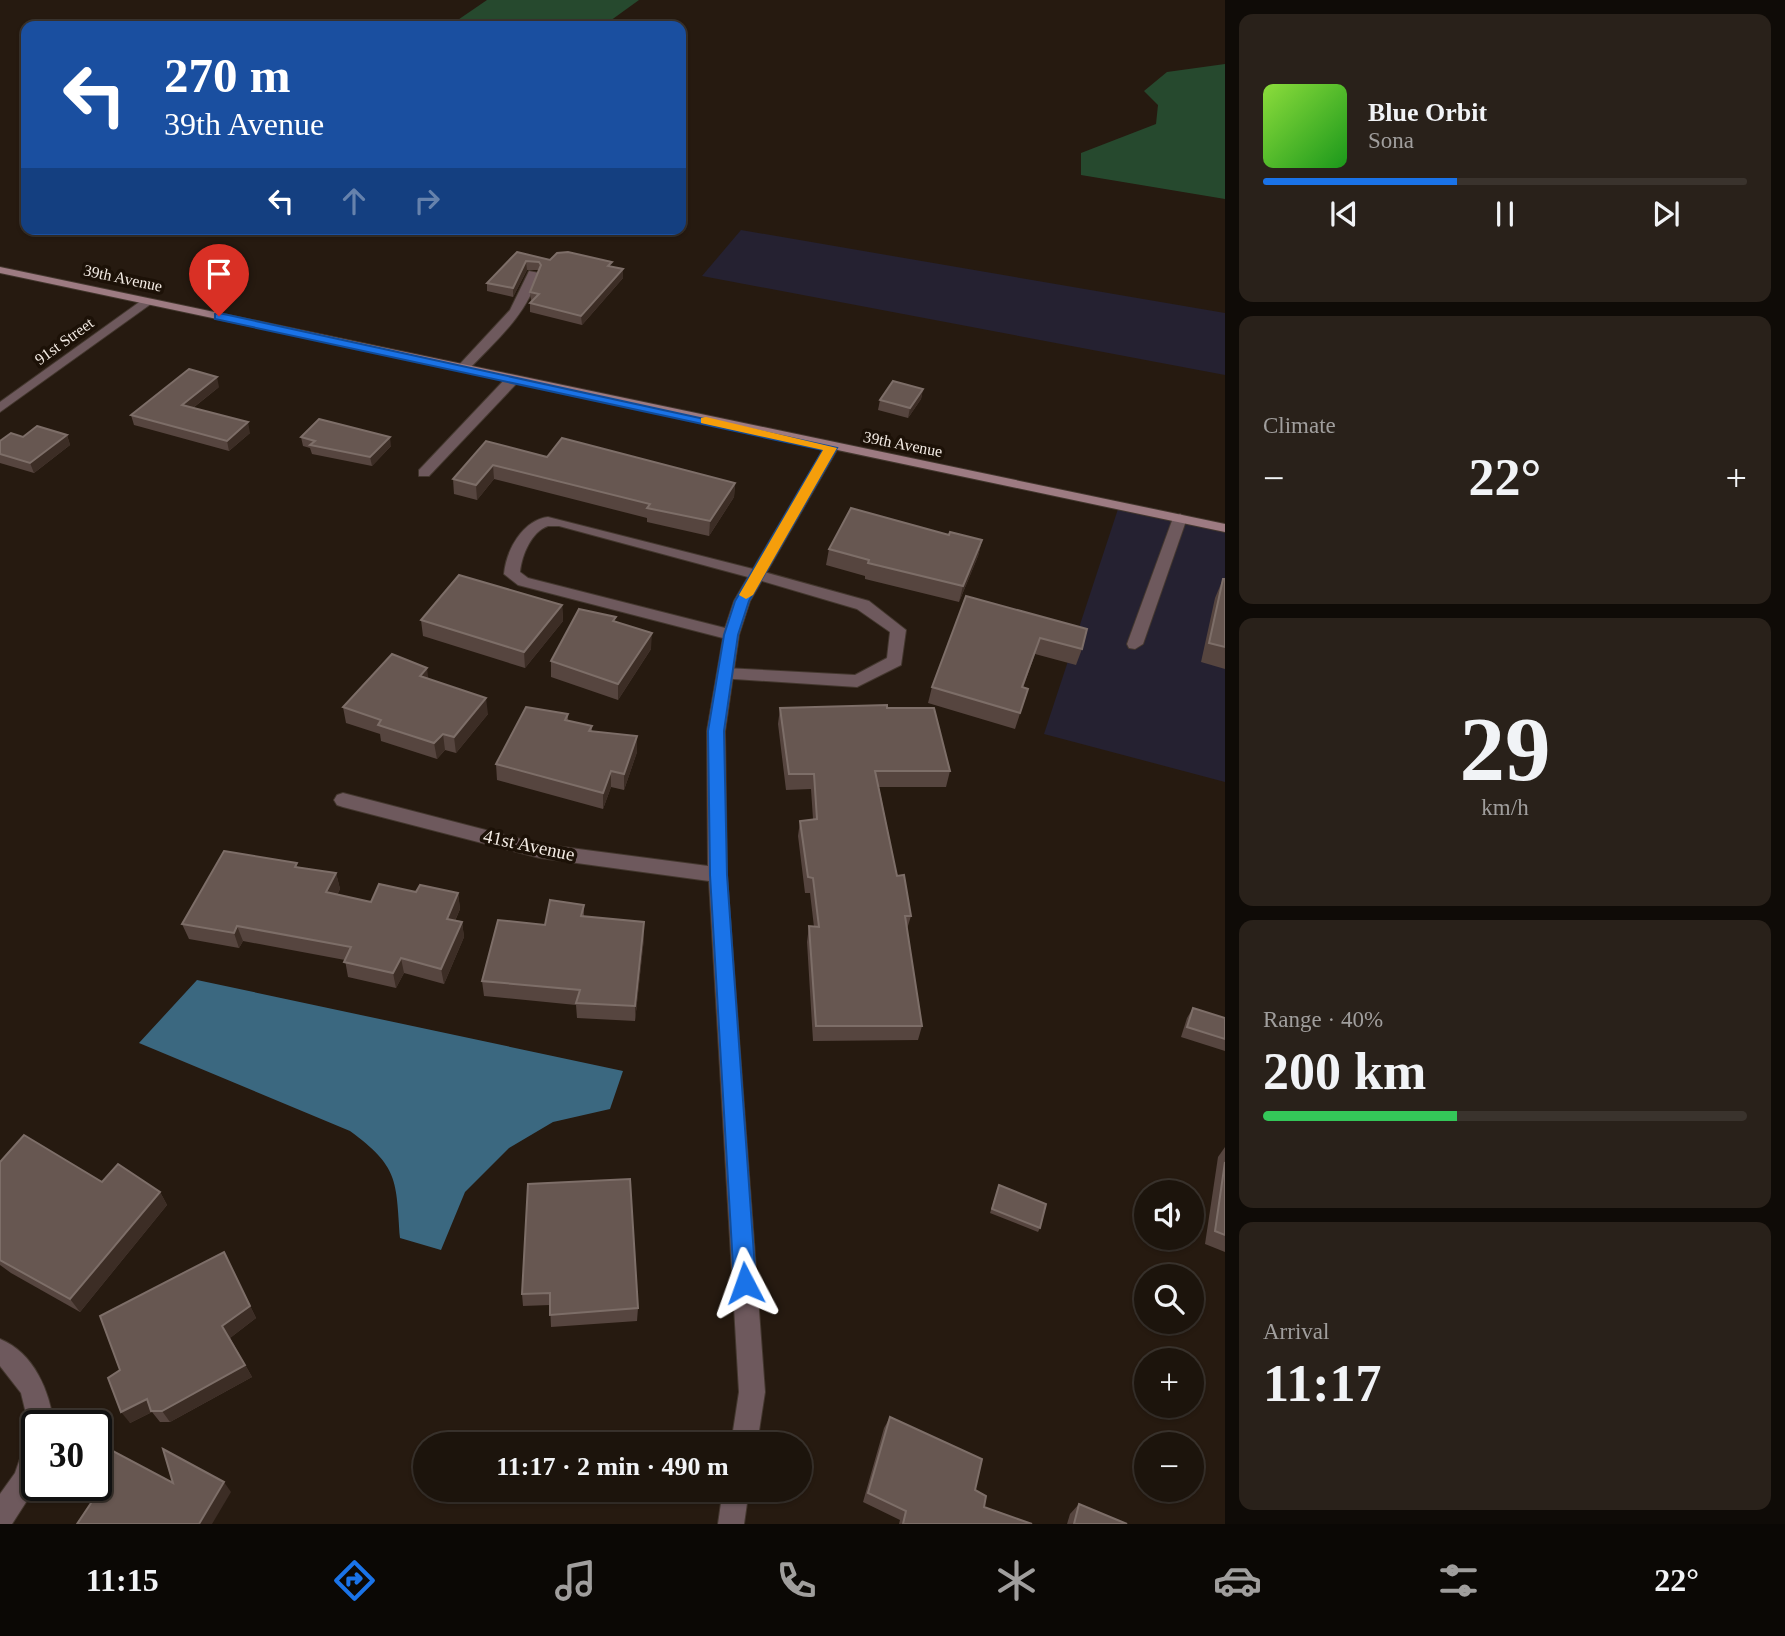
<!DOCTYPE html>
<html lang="en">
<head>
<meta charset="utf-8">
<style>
  body { margin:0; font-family:"Times New Roman",serif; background:#29211a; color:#f1f3f6; height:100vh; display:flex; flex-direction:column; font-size:26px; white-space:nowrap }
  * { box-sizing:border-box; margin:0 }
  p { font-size:23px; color:#a09e9d }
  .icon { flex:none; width:38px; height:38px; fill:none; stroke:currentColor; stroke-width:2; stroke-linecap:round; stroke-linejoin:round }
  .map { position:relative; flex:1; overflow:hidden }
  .drawer { display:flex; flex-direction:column; gap:14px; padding:14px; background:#0f0b07; width:560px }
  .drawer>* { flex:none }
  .hud { position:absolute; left:21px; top:21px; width:665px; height:214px; border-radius:14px; box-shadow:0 2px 5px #0004,0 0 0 2px #3a332d; background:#1a4fa0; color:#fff; overflow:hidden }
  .tools { position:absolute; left:1134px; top:1180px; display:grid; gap:14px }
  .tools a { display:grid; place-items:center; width:70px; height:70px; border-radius:50%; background:#1c140c; box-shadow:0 2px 5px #0004,0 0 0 2px #3a332d; font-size:35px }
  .speed { position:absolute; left:21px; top:1410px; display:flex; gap:14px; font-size:35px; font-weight:700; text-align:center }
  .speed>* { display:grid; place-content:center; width:91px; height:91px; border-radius:50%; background:#1c140c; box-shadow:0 2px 5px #0004,0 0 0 2px #3a332d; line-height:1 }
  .speed .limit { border:4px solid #111; border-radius:10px; background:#fff; color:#111 }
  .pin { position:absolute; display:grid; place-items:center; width:60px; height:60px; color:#fff; margin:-72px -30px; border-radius:50% 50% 50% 0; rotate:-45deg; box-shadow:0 0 7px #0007 }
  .pin .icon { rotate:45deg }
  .me { position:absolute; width:77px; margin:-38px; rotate:356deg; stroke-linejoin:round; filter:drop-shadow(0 0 5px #0008) }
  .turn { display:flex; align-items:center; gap:24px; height:147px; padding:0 28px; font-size:32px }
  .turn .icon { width:91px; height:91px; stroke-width:2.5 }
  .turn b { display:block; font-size:49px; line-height:60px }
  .lanes { display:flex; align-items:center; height:66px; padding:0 28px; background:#0003; justify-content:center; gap:35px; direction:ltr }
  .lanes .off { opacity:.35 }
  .big { font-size:52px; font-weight:800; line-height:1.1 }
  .drawer .card { flex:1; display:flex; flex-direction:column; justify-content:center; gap:10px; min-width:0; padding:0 24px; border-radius:14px; background:#29211a }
  .drawer .dial { align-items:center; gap:0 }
  .dial b { font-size:91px; line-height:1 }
  .song { display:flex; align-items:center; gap:21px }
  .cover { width:84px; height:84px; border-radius:10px; background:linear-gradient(135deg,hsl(90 70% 55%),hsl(120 70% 35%)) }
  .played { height:7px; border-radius:4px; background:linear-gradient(90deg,#1a73e8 40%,#3a332d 40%) }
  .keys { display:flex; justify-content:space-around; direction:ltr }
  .heat { display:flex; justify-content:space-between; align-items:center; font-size:38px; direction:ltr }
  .charge { height:10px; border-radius:5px; background:linear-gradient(90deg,#34c759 40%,#3a332d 0) }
  .trip { position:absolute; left:413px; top:1432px; width:399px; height:70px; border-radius:35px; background:#1c140c; box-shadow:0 2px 5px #0004,0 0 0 2px #3a332d; font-weight:800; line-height:70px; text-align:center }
  .menu { display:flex; height:112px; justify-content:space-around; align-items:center; background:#0b0805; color:#a09e9d }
  .menu .icon { width:49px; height:49px }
  .menu .selected { color:#1a73e8 }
  .menu b { font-size:32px; color:#f1f3f6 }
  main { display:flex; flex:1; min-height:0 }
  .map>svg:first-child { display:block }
  .commercial { fill:#252131 }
  .forest { fill:#26492e }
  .water { fill:#3b6880 }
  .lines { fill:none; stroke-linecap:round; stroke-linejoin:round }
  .service-casing { stroke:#43372e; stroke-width:2 }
  .minor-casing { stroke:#43372e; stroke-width:2 }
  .secondary-casing { stroke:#43372e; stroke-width:2 }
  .service { fill:#6e595d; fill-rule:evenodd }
  .minor { fill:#6e595d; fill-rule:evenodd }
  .secondary { fill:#9d7b82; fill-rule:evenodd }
  .wall { fill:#56453f }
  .shaded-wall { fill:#3c2d25 }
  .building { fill:#675751; stroke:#7d6e68; stroke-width:2 }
  .route { fill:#1a73e8; stroke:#114b97; stroke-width:2 }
  .slow { fill:#f59e0b }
  .labels { text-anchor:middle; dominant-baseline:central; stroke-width:7; stroke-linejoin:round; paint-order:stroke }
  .far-street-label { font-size:16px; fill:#f3ebe4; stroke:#1c1107 }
  .street-label { font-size:19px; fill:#f3ebe4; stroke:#1c1107 }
</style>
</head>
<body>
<main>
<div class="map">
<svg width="1225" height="1524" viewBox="0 0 1225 1524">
  <rect width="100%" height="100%" fill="#261a10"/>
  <!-- commercial -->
  <g class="commercial">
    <path d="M741,230L1225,313V375L702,276Z"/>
    <path d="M1119,506L1225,528V782L1044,734Z"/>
  </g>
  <!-- forest -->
  <g class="forest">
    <path d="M487,0H639L603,26H449Z"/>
    <path d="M1225,64V199L1081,175V153L1156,124L1158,105L1144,91L1167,72Z"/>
  </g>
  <!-- water -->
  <path class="water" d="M197,980L623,1071L610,1109L553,1122L509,1148L465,1192L441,1250L400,1238C396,1180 399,1167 350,1131L139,1043Z"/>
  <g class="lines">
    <defs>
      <g id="service">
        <path d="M529,271L539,273C528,314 496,341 467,371H459V365L510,310Z"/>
        <path d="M513,375L519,379L518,382L429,476H419V470L508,376Z"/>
        <path d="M1180,514L1187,518L1143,644L1135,649L1129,648L1127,644L1173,518Z"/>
        <path d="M757,570L869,601L906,630L901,665L857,687L719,678L717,674L719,670L725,668L855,675L887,658L890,632L857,609L752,578L749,575Z"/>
      </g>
      <g id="minor">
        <path d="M145,298L155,301L0,412V402Z"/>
        <path d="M831,444L838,448L750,601L739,635L725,731L727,875L765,1392L757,1444H731L739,1392L709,881L540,858L343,807L337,805L334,800L337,795L343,793L540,844L708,866L707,731L723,638L518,585L504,574C506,550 523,520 548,517L753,569L824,448ZM548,526H559L748,577L734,601L725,628L528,578L520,572C522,555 531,532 548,526Z"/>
        <path d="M0,1339C34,1353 50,1391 54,1426H37V1485L12,1524H0V1494L15,1473L30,1430L21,1393L0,1366Z"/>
        <path d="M723,1489H749L744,1524H718Z"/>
      </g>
      <path id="secondary" d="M0,267L1225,524V532L0,273Z"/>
    </defs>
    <!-- service casing -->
    <use href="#service" class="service-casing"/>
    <!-- minor casing -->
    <use href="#minor" class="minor-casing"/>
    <!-- secondary casing -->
    <use href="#secondary" class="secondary-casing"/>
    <!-- service -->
    <use href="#service" class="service"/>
    <!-- minor -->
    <use href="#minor" class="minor"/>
    <!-- secondary -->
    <use href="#secondary" class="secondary"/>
  </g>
  <!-- wall -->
  <g class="wall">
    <path d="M517,252L550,260L612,267L623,278L582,325L530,312V303L532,301H531L530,292L539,270H527L513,297L487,291V283Z"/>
    <path d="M219,387L193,408L250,433L229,451L134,425L131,415Z"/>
    <path d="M923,389L921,399L908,418L878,410L880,400Z"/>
    <path d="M67,435L70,445L34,473L0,463V441L23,437Z"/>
    <path d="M301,437L391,446L372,466L312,454L310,448L303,446Z"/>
    <path d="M486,441L547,457L735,483L734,497L709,536L647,522V518L494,479L477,500L454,494L453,479Z"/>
    <path d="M949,535L982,540L978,556L959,602L865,579V576L826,565L829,549Z"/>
    <path d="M1223,579H1225V669L1201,662L1215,598Z"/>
    <path d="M966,596L1082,649L1076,665L1035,654L1023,688L1028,689L1015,729L928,703L932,687Z"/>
    <path d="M562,605L563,621L525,668L423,636L421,620Z"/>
    <path d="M651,649L618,700L551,677V661Z"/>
    <path d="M429,679L488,714L456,753L445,750L437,759L381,741L380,734L346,723L343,707Z"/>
    <path d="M780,708H887L950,771L946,787H879L897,876L911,916L907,929L922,1026L918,1040L813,1041L807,942L809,926L814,927L810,893H805L798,836L800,821L813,819L811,789L786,790L778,724Z"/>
    <path d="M568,714V721L592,726V732L637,736V752L624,790L611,787L603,809L497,780L496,764Z"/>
    <path d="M298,867L336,873L340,889L337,895L371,902L416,892L458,893L460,909L455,921L462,922L464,937L444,984L404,973L396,988L348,977L345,960L243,941L239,948L189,939L182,924Z"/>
    <path d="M584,905V916L644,922V938L635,1021L577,1018L576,1005L484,996L482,981L545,925Z"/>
    <path d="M1193,1008L1225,1018V1051L1181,1037L1187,1018Z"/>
    <path d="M1225,1147V1252L1205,1244L1218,1157Z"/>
    <path d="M0,1162L160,1192L167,1205L80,1312L11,1273L0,1265Z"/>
    <path d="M528,1184L638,1308L637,1321L551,1327L550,1305L523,1306L522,1294Z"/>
    <path d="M999,1185L1040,1228L1038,1232L990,1213Z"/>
    <path d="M230,1265L256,1318L230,1338L252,1377L170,1422H160L152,1412L130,1423L120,1370Z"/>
    <path d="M890,1417L975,1490L984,1507L1032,1524H899L900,1520L863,1502L884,1428Z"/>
    <path d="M1079,1504L1127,1524H1067L1070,1514Z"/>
  </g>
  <!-- shaded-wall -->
  <g class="shaded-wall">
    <path d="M526,261L527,270L513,297V288Z"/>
    <path d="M623,269V278L582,325L581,316Z"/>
    <path d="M217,377L219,387L184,415L182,405Z"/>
    <path d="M923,389L921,399L908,418L910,408Z"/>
    <path d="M248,422L250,433L229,451L227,441Z"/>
    <path d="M67,435L70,445L34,473L30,463Z"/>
    <path d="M390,437L391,446L372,466L370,457Z"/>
    <path d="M493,465L494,479L477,500L476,485Z"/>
    <path d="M735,483L734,497L709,536L710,521Z"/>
    <path d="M982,540L978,556L959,602L963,586Z"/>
    <path d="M562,605L563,621L525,668L524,652Z"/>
    <path d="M652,633L651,649L618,700V684Z"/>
    <path d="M427,668L429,684L420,676Z"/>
    <path d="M486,698L488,714L456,753L454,737Z"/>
    <path d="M443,734L445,750L437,759L434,743Z"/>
    <path d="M637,736V752L624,790V774Z"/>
    <path d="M611,771V787L603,809V793Z"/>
    <path d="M336,873L340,889L330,908L326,892Z"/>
    <path d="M458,893L460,909L449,934L447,919Z"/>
    <path d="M462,922L464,937L444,984L441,969Z"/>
    <path d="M644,922V938L635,1021V1006Z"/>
    <path d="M237,926L243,941L239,948L234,933Z"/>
    <path d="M401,958L404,973L396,988L393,973Z"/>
    <path d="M160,1192L167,1205L80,1312L70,1299Z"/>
    <path d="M230,1265L256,1318L230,1338L252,1377L170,1422L162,1411L222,1326Z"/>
    <path d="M147,1399L152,1412L130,1423L121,1412Z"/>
    <path d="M224,1482L231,1492L212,1524H199Z"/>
  </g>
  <!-- building -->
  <g class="building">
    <path d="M517,252L550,260L557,253L568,252L612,262L608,266L623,269L581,316L530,303L539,294L530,292L541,265L539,262L526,261L513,288L487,283Z"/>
    <path d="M189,369L217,377L182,405L248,422L227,441L131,415Z"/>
    <path d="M893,381L923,389L910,408L880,400Z"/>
    <path d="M319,419L390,437L370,457L310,445L315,441L301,437Z"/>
    <path d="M37,426L67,435L30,463L0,454V441L11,433L23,437Z"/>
    <path d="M562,438L735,483L710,521L647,508L650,504L493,465L476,485L453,479L486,441L547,457Z"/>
    <path d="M851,508L949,535L950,532L982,540L963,586L868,563L869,560L829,549Z"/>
    <path d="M459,575L562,605L524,652L421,620Z"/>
    <path d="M1223,579H1225V647L1209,643Z"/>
    <path d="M966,596L1087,629L1082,649L1040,638L1022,687L1028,689L1020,713L932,687Z"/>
    <path d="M579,609L616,617L613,621L652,633L618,684L551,661Z"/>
    <path d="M392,654L427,668L420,676L486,698L454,737L443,734L434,743L378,725L381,720L343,707Z"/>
    <path d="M887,705V708H934L950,771H875L897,876L904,875L911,916H905L922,1026H816L809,926L819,927L813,878L808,877L800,821L817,819L814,774H789L780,708Z"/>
    <path d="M526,707L568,714L565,720L592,726L589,731L637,736L624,774L611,771L603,793L496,764Z"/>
    <path d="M224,851L297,863L295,867L336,873L326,892L371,902L379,884L416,892L420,885L458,893L447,919L462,922L441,969L401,958L393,973L344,962L351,947L237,926L234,933L182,924Z"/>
    <path d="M550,900L584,905L581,916L644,922L635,1006L576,1003L580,990L482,981L498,920L545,925Z"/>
    <path d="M1193,1008L1225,1018V1039L1187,1027Z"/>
    <path d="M24,1135L102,1182L118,1164L160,1192L70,1299L0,1260V1162Z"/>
    <path d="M1225,1162V1235L1215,1231Z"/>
    <path d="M630,1179L638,1308L550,1315V1293L522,1294L528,1184Z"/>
    <path d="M999,1185L1046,1204L1040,1228L992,1209Z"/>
    <path d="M224,1252L250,1306L222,1326L245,1365L162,1411H151L147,1399L121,1412L108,1378L120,1370L100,1316Z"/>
    <path d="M890,1417L982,1459L975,1490L986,1496L984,1507L1032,1524H903L906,1511L868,1493Z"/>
    <path d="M163,1449L224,1482L199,1524H77L93,1500L84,1495L90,1486H96V1476L113,1451L173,1483Z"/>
    <path d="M1079,1504L1127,1524H1074Z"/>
  </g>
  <!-- route -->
  <path class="route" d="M219,313L837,448L749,601L738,635L724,731L727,875L756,1283L753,1291L745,1294L737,1291L734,1283L710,875L708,731L724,635L735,601L823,450L215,319V314Z"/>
  <!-- slow -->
  <path class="slow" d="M706,417L837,448L753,595L746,599L739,595L823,450L701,423V418Z"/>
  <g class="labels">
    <!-- far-street labels -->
    <g class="far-street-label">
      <text transform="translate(123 278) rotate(12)">39th Avenue</text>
      <text transform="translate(64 341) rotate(-36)">91st Street</text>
      <text transform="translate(903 444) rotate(11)">39th Avenue</text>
    </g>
    <!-- street labels -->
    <g class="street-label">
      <text transform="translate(529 845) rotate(12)">41st Avenue</text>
    </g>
  </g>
</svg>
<div class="tools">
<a><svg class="icon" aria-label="sound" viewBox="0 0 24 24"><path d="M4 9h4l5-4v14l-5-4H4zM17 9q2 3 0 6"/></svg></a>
<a><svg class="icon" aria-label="search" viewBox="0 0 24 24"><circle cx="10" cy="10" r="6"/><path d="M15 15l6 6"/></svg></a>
<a>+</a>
<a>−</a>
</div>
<div class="speed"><div class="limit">30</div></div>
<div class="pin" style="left:219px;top:316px;background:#d93025"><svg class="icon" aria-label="arrive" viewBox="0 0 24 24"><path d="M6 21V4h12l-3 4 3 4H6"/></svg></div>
<svg class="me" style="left:745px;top:1283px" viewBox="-20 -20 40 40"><path d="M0-17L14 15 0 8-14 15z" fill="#1a73e8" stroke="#fff" stroke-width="4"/></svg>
<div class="trip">11:17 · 2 min · 490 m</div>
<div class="hud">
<div class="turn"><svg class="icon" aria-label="left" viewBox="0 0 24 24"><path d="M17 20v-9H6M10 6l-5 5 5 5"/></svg><div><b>270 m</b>39th Avenue</div></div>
<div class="lanes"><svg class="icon" aria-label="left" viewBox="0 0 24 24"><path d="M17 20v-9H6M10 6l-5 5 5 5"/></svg><svg class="icon off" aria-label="ahead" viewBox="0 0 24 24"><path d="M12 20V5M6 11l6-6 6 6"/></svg><svg class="icon off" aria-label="right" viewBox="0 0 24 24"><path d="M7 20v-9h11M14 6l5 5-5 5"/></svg></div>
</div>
</div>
<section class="drawer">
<div class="card">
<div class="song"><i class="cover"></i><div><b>Blue Orbit</b><p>Sona</p></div></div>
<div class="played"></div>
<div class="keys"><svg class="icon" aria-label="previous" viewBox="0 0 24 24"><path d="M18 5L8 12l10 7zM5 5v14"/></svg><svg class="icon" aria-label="pause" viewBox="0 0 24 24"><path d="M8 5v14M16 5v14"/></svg><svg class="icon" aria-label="next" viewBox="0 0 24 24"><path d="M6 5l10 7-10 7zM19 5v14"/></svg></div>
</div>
<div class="card"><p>Climate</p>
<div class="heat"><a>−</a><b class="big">22°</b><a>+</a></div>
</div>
<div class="card dial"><b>29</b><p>km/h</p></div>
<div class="card"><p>Range · 40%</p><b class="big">200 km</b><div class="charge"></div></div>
<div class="card"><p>Arrival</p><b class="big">11:17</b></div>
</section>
</main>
<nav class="menu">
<b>11:15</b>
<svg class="icon selected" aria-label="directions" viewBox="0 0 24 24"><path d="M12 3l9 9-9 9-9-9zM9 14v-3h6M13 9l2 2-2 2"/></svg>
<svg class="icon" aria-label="music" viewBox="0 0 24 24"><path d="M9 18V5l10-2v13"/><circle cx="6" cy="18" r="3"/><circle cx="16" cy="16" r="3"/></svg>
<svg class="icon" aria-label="phone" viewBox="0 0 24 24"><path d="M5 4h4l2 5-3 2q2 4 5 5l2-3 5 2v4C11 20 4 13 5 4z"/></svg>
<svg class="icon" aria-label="climate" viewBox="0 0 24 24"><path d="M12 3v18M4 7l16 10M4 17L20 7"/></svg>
<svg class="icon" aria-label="car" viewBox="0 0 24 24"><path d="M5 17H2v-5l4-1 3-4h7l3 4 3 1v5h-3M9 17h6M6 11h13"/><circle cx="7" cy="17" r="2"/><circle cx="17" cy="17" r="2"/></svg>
<svg class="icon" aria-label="filters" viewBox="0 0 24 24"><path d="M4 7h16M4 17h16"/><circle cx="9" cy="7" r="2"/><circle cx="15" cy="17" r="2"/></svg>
<b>22°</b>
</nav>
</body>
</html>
